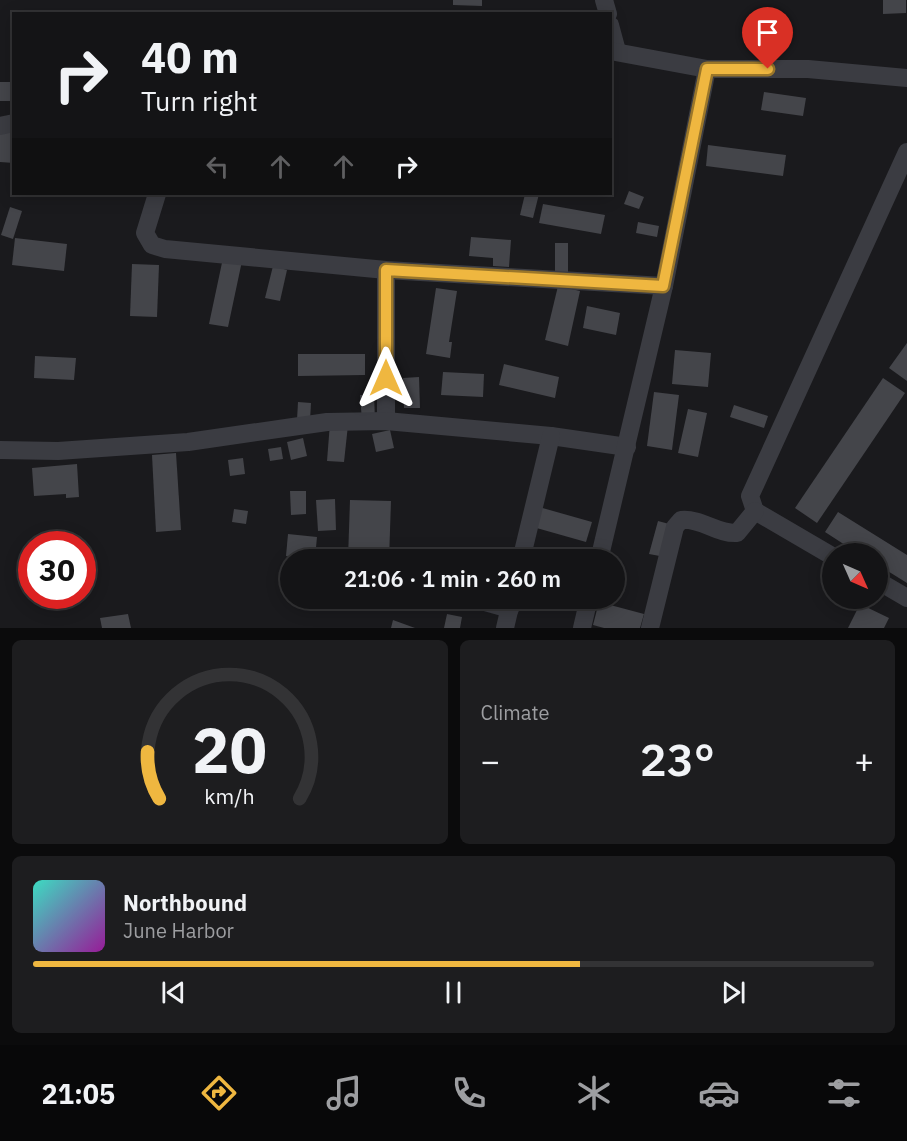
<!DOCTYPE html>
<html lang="en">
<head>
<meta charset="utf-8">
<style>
  body { margin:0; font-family:"IBM Plex Sans",sans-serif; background:#1d1d1f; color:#f1f3f6; height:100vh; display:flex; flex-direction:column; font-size:22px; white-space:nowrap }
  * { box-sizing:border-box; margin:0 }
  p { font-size:20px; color:#9d9ea1 }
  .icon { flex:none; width:33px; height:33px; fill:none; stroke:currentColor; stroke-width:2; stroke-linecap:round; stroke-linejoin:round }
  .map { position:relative; height:628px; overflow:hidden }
  .panel { display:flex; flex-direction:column; gap:12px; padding:12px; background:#0b0b0c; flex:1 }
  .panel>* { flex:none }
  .banner { position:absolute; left:12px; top:12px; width:600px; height:183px; border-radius:0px; box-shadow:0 3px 15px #0003,0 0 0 2px #333335; background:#141416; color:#f1f3f6; overflow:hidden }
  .needle { width:39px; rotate:135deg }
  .controls { position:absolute; left:822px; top:543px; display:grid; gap:12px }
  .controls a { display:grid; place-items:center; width:66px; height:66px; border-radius:50%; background:#141416; box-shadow:0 3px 15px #0003,0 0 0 2px #333335; font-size:30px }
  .speed { position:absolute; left:18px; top:531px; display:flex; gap:12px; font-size:30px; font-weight:700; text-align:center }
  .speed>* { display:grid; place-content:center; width:78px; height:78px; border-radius:50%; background:#141416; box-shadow:0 3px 15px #0003,0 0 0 2px #333335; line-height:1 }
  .speed .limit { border:9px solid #d22; background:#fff; color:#111 }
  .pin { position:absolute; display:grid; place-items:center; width:51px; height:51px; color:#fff; margin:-62px -26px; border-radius:50% 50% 50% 0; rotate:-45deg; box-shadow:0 0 6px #0007 }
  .pin .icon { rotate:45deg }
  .me { position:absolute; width:66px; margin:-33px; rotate:0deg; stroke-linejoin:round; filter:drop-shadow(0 0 4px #0008) }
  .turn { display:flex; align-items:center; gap:21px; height:126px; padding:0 30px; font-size:27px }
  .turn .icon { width:78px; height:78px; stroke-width:2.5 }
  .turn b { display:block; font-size:42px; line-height:51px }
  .lanes { display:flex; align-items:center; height:57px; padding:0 30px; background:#0003; justify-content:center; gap:30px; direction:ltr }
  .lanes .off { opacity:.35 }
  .big { font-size:45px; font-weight:600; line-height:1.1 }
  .panel .card { flex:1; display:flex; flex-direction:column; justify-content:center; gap:9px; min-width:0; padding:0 21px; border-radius:9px; background:#1d1d1f }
  .panel .dial { align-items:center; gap:0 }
  .dial svg { height:156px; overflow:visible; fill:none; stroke:#333335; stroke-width:7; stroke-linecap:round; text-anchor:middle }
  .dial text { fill:#f1f3f6; stroke:none }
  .song { display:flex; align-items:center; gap:18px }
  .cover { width:72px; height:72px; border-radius:9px; background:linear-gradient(135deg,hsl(170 70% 55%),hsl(300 70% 35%)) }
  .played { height:6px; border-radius:3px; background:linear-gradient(90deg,#efb740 65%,#333335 65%) }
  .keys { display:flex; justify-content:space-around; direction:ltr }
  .heat { display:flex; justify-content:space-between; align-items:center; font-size:33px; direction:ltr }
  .panel .tiles { flex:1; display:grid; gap:12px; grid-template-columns:1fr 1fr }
  .card:last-child { grid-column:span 2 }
  .trip { position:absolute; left:280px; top:549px; width:345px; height:60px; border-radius:30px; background:#141416; box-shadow:0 3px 15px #0003,0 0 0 2px #333335; font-weight:600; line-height:60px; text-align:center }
  .tab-bar { display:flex; height:96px; justify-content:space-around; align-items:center; background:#080809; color:#9d9ea1 }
  .tab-bar .icon { width:42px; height:42px }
  .tab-bar .selected { color:#efb740 }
  .tab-bar b { font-size:27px; color:#f1f3f6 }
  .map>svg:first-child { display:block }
  .building { fill:#44454a }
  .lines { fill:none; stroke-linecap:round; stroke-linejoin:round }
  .street { stroke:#3b3c42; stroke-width:18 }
  .route-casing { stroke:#9b772a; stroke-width:15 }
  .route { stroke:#efb740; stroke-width:10 }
</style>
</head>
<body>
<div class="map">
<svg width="907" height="628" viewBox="0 0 907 628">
  <rect width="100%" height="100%" fill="#1a1a1d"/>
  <!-- building -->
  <g class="building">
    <path d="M453,0H482V6L453,5Z"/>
    <path d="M883,0H906V13L883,14Z"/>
    <rect x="0" y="82" width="14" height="19"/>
    <path d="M764,92L806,98L803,116L761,110Z"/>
    <path d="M0,132H14V163L0,162Z"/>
    <path d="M708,145L786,155L783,176L706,166Z"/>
    <path d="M629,191L644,197L639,209L624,204Z"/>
    <path d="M525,194H539L533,218L520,215Z"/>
    <path d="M543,204L605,215L601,234L539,223Z"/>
    <path d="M10,207L22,211L13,239L1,235Z"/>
    <path d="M638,222L659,226L657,237L636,233Z"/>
    <path d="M471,237L511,240L509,267L493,266V258L469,256Z"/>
    <path d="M15,238L67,244L64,271L12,265Z"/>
    <path d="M555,243H568V276L555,277Z"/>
    <path d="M223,258L242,261L228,327L209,324Z"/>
    <path d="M132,264L159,265L157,317L130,316Z"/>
    <path d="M273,266L287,270L280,301L265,298Z"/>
    <path d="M558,286L580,291L568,346L545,340Z"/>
    <path d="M436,288L457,291L449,342H452L450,358L426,354Z"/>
    <path d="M587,306L620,313L616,335L583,328Z"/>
    <path d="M907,343V381L889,368Z"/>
    <path d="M675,350L711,353L708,387L672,384Z"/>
    <path d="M298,354H365V375L298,376Z"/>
    <path d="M35,356L76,358L74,380L34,378Z"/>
    <path d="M504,364L559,377L555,398L499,385Z"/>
    <path d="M443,372L484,374L483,397L441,395Z"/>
    <path d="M419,377L420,408H404L403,378Z"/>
    <path d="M883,378L905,393L817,523L795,508Z"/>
    <path d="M654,392L679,395L672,450L647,446Z"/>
    <path d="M360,395H374L375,420L362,421Z"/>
    <path d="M298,402L311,403L310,421L297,420Z"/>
    <path d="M734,405L768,416L764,428L730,417Z"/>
    <path d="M688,409L707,413L698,457L678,453Z"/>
    <path d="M330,423L348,425L344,462L327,461Z"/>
    <path d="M390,430L394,448L376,452L372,434Z"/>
    <path d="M303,438L307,456L291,460L287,442Z"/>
    <path d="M281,447L283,459L270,461L268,449Z"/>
    <path d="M176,453L181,530L156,532L152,455Z"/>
    <path d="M243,458L245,474L230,476L228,460Z"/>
    <path d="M77,464L79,497L66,498V494L34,496L32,468Z"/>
    <path d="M290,491H306V514L291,515Z"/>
    <path d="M335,499L336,530L318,531L316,500Z"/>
    <path d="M350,500L391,501L389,560L348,559Z"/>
    <path d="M539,507L592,522L586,542L533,527Z"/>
    <path d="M234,509L248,511L246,524L232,522Z"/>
    <path d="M838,512L907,555V583L878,565V554H859L825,532Z"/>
    <path d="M658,521L673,525L665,557L649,554Z"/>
    <path d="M288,534L317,537L315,558L286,556Z"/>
    <path d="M433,550L463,559V560H418L421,553L429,557Z"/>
    <path d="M552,550L582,559V560H549Z"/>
    <path d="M599,602L644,614L640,628H604L593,625Z"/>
    <path d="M860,604L889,618L884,628H848Z"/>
    <path d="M128,614L131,628H102L100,618Z"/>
    <path d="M447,614L462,617L460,628H444Z"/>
    <path d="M393,620L415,628H391Z"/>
  </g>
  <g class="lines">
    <!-- street -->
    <g class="street">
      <path d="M604,0L608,14"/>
      <path d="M610,25L617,51"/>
      <path d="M610,51L707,69H808L907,78"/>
      <path d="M0,126L14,123"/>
      <path d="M157,194L145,233L152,245L165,249L386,270L664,286"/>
      <path d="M386,421V270"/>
      <path d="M0,450L58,451L188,442L327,422L386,421L551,436L627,447"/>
      <path d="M832,556L755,511L750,496L907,152"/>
      <path d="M521,560L551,436"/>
      <path d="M599,560L664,286L707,69"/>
      <path d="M878,581L907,598"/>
      <path d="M471,598L510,609"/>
      <path d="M505,628L512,598"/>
      <path d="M582,628L589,598"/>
      <path d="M650,628L675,527L681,520C701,518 717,534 737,533L755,511"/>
    </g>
  </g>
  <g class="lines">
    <defs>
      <path id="route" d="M386,378V270L663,286L707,69H768"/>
    </defs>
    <!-- route casing -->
    <use href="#route" class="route-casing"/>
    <!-- route -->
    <use href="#route" class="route"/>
  </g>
</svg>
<div class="controls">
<a><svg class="needle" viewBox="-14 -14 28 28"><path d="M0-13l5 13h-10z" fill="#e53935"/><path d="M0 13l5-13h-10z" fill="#9d9ea1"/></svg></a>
</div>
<div class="speed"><div class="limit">30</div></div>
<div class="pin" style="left:768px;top:69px;background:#d93025"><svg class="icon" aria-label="arrive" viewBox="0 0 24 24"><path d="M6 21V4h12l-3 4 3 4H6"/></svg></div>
<svg class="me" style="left:386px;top:378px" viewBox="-20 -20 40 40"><path d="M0-17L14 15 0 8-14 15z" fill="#efb740" stroke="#fff" stroke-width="4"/></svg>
<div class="trip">21:06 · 1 min · 260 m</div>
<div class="banner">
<div class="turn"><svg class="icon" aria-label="right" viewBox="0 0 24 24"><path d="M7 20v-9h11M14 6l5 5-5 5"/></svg><div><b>40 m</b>Turn right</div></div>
<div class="lanes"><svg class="icon off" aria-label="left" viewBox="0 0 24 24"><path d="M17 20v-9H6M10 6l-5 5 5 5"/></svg><svg class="icon off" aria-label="ahead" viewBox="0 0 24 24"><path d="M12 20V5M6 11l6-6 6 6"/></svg><svg class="icon off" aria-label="ahead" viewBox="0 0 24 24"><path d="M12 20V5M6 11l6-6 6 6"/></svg><svg class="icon" aria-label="right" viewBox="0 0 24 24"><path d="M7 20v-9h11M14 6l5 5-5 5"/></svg></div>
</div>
</div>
<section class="panel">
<div class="tiles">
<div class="card dial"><svg viewBox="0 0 100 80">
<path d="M14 69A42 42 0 1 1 86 69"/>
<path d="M14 69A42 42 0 0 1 8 45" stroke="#efb740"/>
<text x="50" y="56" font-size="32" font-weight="700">20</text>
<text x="50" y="72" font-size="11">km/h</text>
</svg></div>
<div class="card"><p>Climate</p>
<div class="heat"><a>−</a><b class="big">23°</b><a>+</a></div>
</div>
<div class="card">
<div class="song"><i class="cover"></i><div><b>Northbound</b><p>June Harbor</p></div></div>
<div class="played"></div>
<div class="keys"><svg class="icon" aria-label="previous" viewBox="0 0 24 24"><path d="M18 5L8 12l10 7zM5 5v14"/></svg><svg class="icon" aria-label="pause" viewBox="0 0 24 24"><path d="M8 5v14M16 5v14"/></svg><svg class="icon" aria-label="next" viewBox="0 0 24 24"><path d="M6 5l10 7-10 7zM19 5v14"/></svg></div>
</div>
</div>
</section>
<nav class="tab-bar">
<b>21:05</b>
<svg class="icon selected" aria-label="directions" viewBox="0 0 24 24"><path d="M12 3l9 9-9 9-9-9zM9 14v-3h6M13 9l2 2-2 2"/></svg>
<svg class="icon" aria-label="music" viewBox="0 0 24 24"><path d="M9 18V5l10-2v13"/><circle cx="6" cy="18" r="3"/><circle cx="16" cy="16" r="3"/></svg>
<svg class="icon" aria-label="phone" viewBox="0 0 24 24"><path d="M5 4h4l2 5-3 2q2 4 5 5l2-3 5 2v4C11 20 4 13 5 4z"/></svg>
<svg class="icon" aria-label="climate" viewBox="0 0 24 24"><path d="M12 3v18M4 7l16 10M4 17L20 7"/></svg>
<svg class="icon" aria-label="car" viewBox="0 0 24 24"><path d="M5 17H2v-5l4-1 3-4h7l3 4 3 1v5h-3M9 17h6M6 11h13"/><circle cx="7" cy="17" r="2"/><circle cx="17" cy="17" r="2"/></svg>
<svg class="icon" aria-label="filters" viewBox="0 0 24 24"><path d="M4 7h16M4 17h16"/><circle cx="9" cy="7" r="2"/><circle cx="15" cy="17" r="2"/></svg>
</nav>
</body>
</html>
